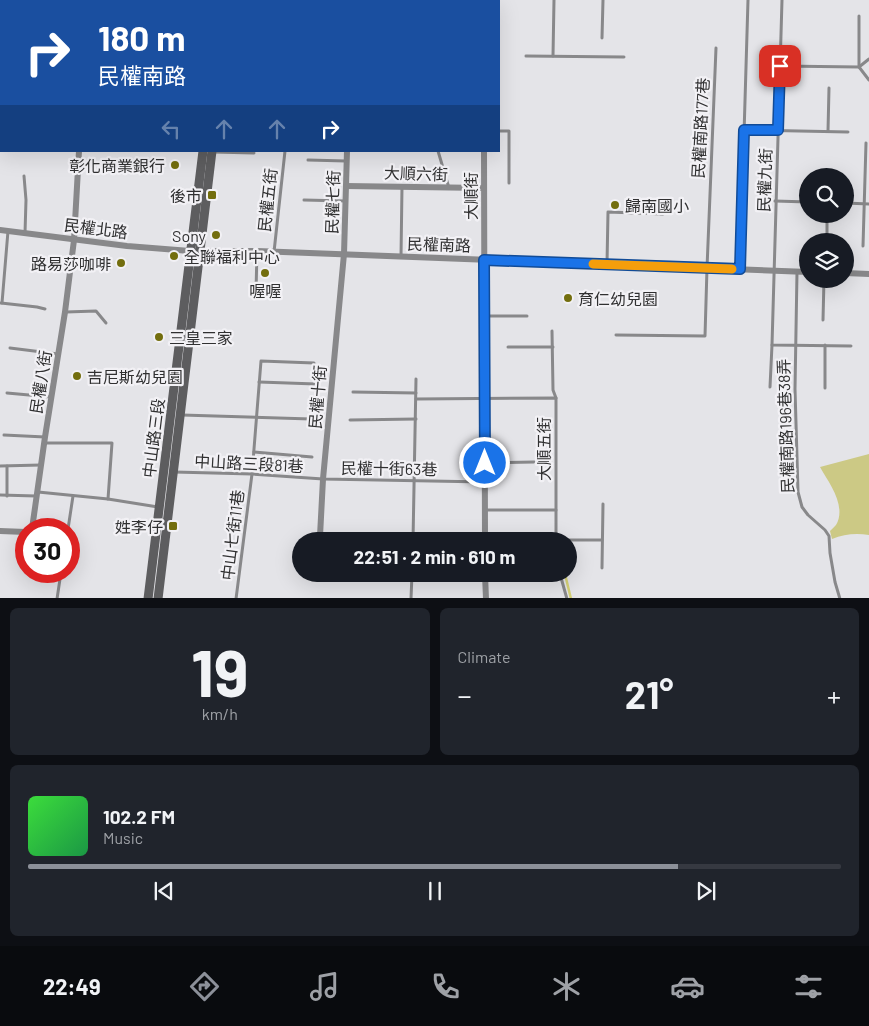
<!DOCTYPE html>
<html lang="en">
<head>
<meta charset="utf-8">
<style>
  body { margin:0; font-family:Barlow,"Noto Sans TC",sans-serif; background:#20242c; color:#f1f3f6; height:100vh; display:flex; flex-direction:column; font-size:19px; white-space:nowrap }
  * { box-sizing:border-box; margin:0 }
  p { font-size:16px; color:#9ea1a6 }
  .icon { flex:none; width:28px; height:28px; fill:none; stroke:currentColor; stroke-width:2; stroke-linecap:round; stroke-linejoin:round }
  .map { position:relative; height:598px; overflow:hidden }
  .panel { display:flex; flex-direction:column; gap:10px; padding:10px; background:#0d0f14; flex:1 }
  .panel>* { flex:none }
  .top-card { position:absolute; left:0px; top:0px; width:500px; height:152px; box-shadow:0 5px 20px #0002; background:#1a4fa0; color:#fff; overflow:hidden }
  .tools { position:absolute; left:799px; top:168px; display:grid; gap:10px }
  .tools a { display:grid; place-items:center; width:55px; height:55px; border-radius:50%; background:#171b24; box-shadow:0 5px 20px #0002; font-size:25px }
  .speed { position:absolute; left:15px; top:518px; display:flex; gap:10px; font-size:25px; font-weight:700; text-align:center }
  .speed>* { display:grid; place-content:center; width:65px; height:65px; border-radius:50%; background:#171b24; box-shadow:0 5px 20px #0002; line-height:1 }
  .speed .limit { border:8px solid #d22; background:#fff; color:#111 }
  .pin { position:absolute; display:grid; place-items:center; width:42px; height:42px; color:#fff; margin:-21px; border-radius:10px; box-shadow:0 2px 8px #0006 }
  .me { position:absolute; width:55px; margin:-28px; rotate:0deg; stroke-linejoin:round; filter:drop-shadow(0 0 4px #0008) }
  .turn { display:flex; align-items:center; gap:18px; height:105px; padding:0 15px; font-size:22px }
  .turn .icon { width:65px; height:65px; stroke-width:2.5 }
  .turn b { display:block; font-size:35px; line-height:42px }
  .lanes { display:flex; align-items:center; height:48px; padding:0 15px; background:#0003; justify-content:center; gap:25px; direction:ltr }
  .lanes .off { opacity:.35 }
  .big { font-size:38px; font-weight:700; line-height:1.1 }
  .panel .tile { flex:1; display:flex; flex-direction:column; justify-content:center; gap:8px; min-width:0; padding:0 18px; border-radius:8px; background:#20242c }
  .panel .dial { align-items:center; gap:0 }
  .dial b { font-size:65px; line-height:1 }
  .song { display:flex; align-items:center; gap:15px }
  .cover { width:60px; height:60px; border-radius:8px; background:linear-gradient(135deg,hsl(120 70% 55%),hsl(140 70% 35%)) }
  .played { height:5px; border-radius:2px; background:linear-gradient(90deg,#8c9099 80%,#363941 80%) }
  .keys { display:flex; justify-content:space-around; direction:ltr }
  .heat { display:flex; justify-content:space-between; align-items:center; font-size:28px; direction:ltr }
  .panel .tiles { flex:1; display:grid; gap:10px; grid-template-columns:1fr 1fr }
  .tile:last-child { grid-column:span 2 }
  .trip { position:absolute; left:292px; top:532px; width:285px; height:50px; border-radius:25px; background:#171b24; box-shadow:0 5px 20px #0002; font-weight:700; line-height:50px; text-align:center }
  .menu { display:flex; height:80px; justify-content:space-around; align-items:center; background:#090b0e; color:#9ea1a6 }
  .menu .icon { width:35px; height:35px }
  .menu .on { color:#8c9099 }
  .menu b { font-size:22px; color:#f1f3f6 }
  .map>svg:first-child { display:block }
  .green { fill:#ccc985 }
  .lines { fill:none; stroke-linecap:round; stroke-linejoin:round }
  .stream { stroke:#d4d076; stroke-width:2.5 }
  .service { stroke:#88888a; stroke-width:3 }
  .minor { stroke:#88888a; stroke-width:6 }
  .secondary { stroke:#5d5d5f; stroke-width:9 }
  .route-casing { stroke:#114b97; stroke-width:12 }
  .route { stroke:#1a73e8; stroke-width:9 }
  .slow { stroke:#f59e0b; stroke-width:9 }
  .poi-dot { fill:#736e0e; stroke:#f2f1f5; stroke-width:2 }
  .labels { text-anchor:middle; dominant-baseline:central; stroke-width:4.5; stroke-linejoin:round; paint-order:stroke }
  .street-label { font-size:16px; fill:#303031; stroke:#f2f1f5 }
  .poi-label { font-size:16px; fill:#303031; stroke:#f2f1f5; text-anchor:end }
</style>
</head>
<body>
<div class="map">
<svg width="869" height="599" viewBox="0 0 869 599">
  <rect width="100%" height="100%" fill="#e4e4e8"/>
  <!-- green -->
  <path class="green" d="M869,454V535C856,533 844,534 832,539L830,531C831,530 836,525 836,525C847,506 829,483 820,467Z"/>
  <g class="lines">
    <!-- stream -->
    <path class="stream" d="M565,574L571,599"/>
    <!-- service -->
    <g class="service">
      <path d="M165,0V1"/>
      <path d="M782,0L772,345L851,346"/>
      <path d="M11,1V0"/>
      <path d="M64,1V0"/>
      <path d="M281,1V0"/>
      <path d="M316,1V0"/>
      <path d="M859,16V67L869,80"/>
      <path d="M602,38L603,0"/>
      <path d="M526,56L624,57"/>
      <path d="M553,56L554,0"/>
      <path d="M0,66H1"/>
      <path d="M780,66L859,67L869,59"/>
      <path d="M0,107L1,98"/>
      <path d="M744,130L848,132"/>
      <path d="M499,131H509V183"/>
      <path d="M828,131L829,88"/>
      <path d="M438,151L449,188"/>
      <path d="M213,152L254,153"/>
      <path d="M308,160L346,161"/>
      <path d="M24,176L26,200L25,233"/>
      <path d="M304,200L345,201"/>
      <path d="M775,201L808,202"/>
      <path d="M845,203L869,204"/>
      <path d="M827,237V214"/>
      <path d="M863,246L866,143"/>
      <path d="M274,252L285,151"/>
      <path d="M401,256L402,187"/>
      <path d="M607,264L608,212L663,214"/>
      <path d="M740,269L748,0"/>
      <path d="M797,272L795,389L798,492L802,507L808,515L825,530L829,536L830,553L835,582L840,599"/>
      <path d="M256,292L257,251"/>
      <path d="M1,303L37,307L45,309"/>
      <path d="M2,303L8,231"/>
      <path d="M66,312L96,311L106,323"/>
      <path d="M486,316H527"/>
      <path d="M823,320L824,279"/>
      <path d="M552,331L553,390L556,398"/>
      <path d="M616,335L705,336L707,268L716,48"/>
      <path d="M508,347H553"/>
      <path d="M10,348L58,354"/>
      <path d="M259,382L316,384"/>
      <path d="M770,387L772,345"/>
      <path d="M825,388V345"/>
      <path d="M353,392L416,393"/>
      <path d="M7,393L51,397"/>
      <path d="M416,399L556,398V541"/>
      <path d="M182,415L311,419"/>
      <path d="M350,420L416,419"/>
      <path d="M4,435L45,437"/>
      <path d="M45,443H112L108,499"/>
      <path d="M254,452L312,457"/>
      <path d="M486,463L534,462"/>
      <path d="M0,466L41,465"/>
      <path d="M7,466V496"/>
      <path d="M174,472L252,474L323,479L485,482"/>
      <path d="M38,492L108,499L158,507"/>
      <path d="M0,495L36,496"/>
      <path d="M486,510H556"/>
      <path d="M68,529L73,496"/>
      <path d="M556,540H602"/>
      <path d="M413,541L416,379"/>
      <path d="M602,568L603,504"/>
      <path d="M560,574L567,599"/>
      <path d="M57,599L60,579"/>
      <path d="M236,599L252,474L261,361L314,363"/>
      <path d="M411,599L412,574"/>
    </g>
    <!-- minor -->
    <g class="minor">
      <path d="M484,0V1"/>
      <path d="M90,1V0"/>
      <path d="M0,118H1"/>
      <path d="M484,151L485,541"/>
      <path d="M346,186L484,188"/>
      <path d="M0,230L127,246L190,251H257L808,272"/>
      <path d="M845,273L869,274"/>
      <path d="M32,529L45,437L65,312L74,240L79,151"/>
      <path d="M0,531L26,532"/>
      <path d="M322,541L320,536L323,479L344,254L347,151"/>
      <path d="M485,574L486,599"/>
    </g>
    <!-- secondary -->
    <g class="secondary">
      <path d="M221,1L222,0"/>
      <path d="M230,1V0"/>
      <path d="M148,599L203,151"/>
      <path d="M158,599L212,151"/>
    </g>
  </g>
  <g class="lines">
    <defs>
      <path id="route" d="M485,463L484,260L740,269L744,130H778L780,66"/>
    </defs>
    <!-- route casing -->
    <use href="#route" class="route-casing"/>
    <!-- route -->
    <use href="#route" class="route"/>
    <!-- slow -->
    <path class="slow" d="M593,264L732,269"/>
  </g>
  <!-- markers -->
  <g class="poi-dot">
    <circle cx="175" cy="165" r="5"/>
    <rect x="207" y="190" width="10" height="10" rx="2.5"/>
    <circle cx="615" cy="205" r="5"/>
    <circle cx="216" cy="235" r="5"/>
    <circle cx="174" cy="256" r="5"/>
    <circle cx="121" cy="263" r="5"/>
    <circle cx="265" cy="273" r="5"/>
    <circle cx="568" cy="298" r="5"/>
    <circle cx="159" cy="337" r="5"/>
    <circle cx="77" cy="376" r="5"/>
    <rect x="168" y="521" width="10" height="10" rx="2.5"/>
  </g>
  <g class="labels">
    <!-- street labels -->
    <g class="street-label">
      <text transform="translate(700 128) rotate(-87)">民權南路177巷</text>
      <text transform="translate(416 173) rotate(2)">大順六街</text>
      <text transform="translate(764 180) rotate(-88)">民權九街</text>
      <text transform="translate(470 196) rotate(-90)">大順街</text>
      <text transform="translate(267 200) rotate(-84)">民權五街</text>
      <text transform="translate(332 202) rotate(-88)">民權七街</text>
      <text transform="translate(96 228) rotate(7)">民權北路</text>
      <text transform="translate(439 244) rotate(2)">民權南路</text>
      <text transform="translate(40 382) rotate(-81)">民權八街</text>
      <text transform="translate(317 397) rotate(-85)">民權十街</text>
      <text transform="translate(785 426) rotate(-92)">民權南路196巷38弄</text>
      <text transform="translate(153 438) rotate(-83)">中山路三段</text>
      <text transform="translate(543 449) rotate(-90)">大順五街</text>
      <text transform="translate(249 463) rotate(3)">中山路三段81巷</text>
      <text transform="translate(389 468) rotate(1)">民權十街63巷</text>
      <text transform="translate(232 535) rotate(-83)">中山七街11巷</text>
    </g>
    <!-- poi labels -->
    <g class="poi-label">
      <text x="165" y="165">彰化商業銀行</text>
      <text x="202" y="195">後市</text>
      <text x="625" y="205" text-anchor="start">歸南國小</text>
      <text x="206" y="235">Sony</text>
      <text x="184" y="256" text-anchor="start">全聯福利中心</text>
      <text x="111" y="263">路易莎咖啡</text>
      <text x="265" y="290" text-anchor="middle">喔喔</text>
      <text x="578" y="298" text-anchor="start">育仁幼兒園</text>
      <text x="169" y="337" text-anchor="start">三皇三家</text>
      <text x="87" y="376" text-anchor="start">吉尼斯幼兒園</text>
      <text x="163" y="526">姓李仔</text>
    </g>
  </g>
</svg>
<div class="tools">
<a><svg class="icon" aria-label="search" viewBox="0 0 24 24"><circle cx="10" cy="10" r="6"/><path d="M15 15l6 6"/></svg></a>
<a><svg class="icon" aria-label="layers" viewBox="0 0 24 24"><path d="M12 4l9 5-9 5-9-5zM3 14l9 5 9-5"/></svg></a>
</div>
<div class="speed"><div class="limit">30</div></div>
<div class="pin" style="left:780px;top:66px;background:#d93025"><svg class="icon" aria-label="arrive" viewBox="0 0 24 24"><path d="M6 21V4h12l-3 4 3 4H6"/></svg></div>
<svg class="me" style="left:485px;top:463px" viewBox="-20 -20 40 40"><circle r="17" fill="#1a73e8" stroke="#fff" stroke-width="3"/><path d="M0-11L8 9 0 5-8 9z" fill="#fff"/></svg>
<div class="trip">22:51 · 2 min · 610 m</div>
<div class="top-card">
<div class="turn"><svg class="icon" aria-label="right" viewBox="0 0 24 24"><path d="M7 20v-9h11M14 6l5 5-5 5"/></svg><div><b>180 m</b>民權南路</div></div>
<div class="lanes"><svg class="icon off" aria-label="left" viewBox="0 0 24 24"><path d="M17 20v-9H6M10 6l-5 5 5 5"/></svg><svg class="icon off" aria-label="ahead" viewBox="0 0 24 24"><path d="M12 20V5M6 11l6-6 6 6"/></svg><svg class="icon off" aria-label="ahead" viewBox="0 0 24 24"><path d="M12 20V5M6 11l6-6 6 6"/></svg><svg class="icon" aria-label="right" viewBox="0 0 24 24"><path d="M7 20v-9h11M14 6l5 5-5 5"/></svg></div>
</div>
</div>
<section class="panel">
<div class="tiles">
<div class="tile dial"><b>19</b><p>km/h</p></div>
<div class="tile"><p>Climate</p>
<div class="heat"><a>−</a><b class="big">21°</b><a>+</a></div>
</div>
<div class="tile">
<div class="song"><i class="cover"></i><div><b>102.2 FM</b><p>Music</p></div></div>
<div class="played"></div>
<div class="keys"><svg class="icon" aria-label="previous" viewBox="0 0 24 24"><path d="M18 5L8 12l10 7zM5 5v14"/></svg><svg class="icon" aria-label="pause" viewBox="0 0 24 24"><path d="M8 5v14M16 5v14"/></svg><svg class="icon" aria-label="next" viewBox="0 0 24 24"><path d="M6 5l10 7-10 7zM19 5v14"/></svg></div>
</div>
</div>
</section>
<nav class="menu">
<b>22:49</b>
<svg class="icon on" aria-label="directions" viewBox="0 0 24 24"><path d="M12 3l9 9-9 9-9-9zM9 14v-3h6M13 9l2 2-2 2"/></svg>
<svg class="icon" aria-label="music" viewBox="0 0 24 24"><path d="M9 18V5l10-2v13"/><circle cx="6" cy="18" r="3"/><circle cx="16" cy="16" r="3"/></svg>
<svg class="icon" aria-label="phone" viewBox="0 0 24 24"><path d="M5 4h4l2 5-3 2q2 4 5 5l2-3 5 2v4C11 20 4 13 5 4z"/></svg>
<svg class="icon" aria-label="climate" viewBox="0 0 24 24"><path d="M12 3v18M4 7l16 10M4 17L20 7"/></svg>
<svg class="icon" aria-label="car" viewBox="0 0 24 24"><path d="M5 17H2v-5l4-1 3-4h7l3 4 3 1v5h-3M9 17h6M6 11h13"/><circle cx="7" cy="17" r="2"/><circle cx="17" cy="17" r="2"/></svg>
<svg class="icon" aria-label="filters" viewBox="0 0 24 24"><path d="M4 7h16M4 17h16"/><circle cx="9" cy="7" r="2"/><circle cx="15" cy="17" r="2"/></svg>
</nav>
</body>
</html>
